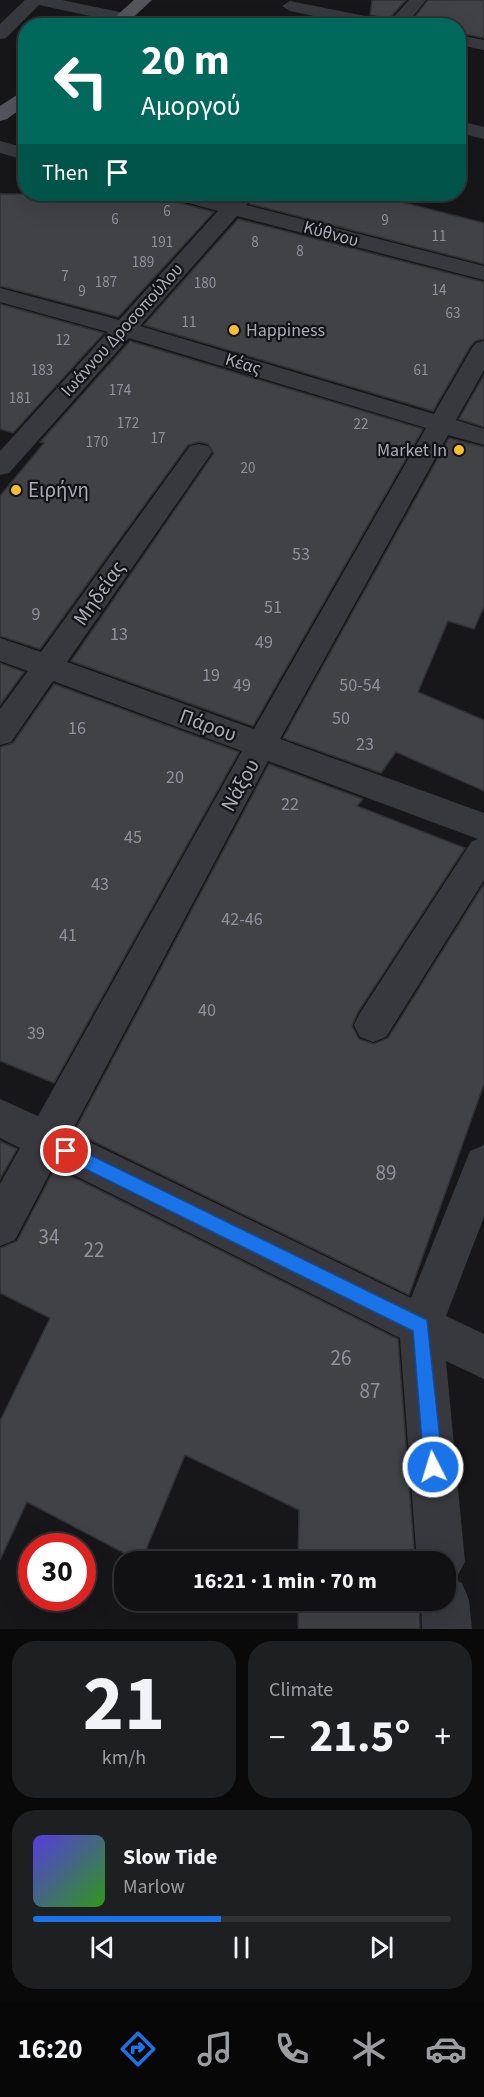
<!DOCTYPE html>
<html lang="en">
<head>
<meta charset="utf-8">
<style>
  body { margin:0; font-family:"Source Sans 3",sans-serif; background:#1e1f21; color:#f1f3f6; height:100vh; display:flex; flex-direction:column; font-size:22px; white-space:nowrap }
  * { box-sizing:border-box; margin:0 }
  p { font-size:20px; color:#9c9da0 }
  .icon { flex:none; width:33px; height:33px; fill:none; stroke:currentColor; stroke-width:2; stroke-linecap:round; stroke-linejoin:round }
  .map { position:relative; height:1629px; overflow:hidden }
  .side { display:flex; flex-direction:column; gap:12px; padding:12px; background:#09090a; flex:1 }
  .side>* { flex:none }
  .top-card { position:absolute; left:18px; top:18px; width:448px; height:183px; border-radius:24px; box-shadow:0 6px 24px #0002,0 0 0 2px #303133; background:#00695c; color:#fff; overflow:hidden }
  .speed { position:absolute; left:18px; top:1533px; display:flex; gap:12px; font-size:30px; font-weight:700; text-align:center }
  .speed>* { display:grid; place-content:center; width:78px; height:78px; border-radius:50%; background:#111113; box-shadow:0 6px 24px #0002,0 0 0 2px #303133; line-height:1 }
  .speed .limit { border:9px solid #d22; background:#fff; color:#111 }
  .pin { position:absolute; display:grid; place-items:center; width:51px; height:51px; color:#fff; margin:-26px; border:3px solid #fff; border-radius:50%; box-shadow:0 2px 6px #0007 }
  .me { position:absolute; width:66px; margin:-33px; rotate:355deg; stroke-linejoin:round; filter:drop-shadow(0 0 4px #0008) }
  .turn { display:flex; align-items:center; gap:21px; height:126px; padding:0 24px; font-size:27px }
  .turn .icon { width:78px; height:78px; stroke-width:2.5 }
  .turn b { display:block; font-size:42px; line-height:51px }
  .then { display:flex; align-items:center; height:57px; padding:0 24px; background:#0003; gap:12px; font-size:22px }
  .big { font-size:45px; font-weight:700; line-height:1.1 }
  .side .widget { flex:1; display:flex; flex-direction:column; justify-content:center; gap:9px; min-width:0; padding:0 21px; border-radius:24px; background:#1e1f21 }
  .side .dial { align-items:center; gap:0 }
  .dial b { font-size:78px; line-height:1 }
  .song { display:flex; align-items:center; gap:18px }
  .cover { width:72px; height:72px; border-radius:9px; background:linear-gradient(135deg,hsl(250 70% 55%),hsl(110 70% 35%)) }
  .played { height:6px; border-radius:3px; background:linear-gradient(90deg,#1a73e8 45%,#303133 45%) }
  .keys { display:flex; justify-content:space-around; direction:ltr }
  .heat { display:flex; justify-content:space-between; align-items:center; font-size:33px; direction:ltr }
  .side .tiles { flex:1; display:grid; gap:12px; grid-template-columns:1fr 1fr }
  .widget:last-child { grid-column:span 2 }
  .trip { position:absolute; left:114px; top:1551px; width:342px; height:60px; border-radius:24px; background:#111113; box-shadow:0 6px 24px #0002,0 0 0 2px #303133; font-weight:700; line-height:60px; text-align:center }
  .tabs { display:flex; height:96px; justify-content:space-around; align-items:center; background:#070708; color:#9c9da0 }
  .tabs .icon { width:42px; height:42px }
  .tabs .on { color:#1a73e8 }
  .tabs b { font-size:27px; color:#f1f3f6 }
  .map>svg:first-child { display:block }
  .building { fill:#414246; stroke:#313135; stroke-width:1.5 }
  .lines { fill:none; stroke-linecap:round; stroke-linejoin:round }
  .minor { fill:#38393e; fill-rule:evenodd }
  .major { fill:#54555d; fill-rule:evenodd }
  .route { fill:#1a73e8; stroke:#114b97; stroke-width:1.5 }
  .poi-dot { fill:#fabe2e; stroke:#121214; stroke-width:2 }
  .labels { text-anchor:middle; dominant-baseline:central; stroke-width:4.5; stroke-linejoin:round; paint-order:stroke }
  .far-number-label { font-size:15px; fill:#8f929d }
  .far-street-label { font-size:18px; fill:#a9adba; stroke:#121214 }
  .far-poi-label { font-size:18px; fill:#a9adba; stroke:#121214; text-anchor:start }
  .number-label { font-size:18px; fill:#8f929d }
  .poi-label { font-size:21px; fill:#a9adba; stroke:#121214; text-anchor:start }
  .street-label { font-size:21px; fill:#a9adba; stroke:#121214 }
  .near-number-label { font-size:21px; fill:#8f929d }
</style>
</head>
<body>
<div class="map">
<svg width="484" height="1629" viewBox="0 0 484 1629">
  <rect width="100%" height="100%" fill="#171719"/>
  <!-- building -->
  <g class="building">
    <path d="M372,0H406L389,19L370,15Z"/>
    <path d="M428,0H484V38L459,33V26L410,23Z"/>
    <path d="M0,194H165L169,200L214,212L118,317L0,286Z"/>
    <path d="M257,194H370L484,223V264L250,204Z"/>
    <path d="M238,219L484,282V339L475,341L470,347L433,411L144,325Z"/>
    <path d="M0,304L104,333L13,433L0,429Z"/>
    <path d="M130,341L423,429L253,726L71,661L214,453L208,444L199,442L188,445L40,649L0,636V496L44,443L40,442Z"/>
    <path d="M484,375V427L459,419Z"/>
    <path d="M449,438L484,447V607L474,629L448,621L418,692L484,720V791L396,752L381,773L283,738Z"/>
    <path d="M0,663L24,672L0,705Z"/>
    <path d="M54,684L239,752L54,1083L0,1061V747L13,743Z"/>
    <path d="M269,764L363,799L357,806L465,848L358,1012L352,1026L359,1039L374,1044L388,1038L484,884V1084L409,1295L74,1132Z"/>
    <path d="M0,1141L17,1149L0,1179Z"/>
    <path d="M55,1168L398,1339L415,1562H298L299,1510L185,1455L141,1562L27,1502L0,1560V1421L50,1318L0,1293V1248L17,1241Z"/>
    <path d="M298,1600H419L420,1629H298Z"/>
  </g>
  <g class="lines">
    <!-- minor -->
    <g class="minor">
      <path d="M25,0H62L129,14L132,18L123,23L39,5L6,38L0,39V24Z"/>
      <path d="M409,0H426L405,26H361L290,11L282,6L290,1L390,21Z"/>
      <path d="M459,35L484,40V50L459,45Z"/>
      <path d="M459,121L484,127V139L459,133Z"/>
      <path d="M0,141L26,148V160L0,153Z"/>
      <path d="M167,194H200L228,201L234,194H255L246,205L484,266V280L237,216L140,326L434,414L472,348L476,343L484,341V370L456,420L484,429V445L448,435L280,739L484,813V880L386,1037L373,1042L360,1037L354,1025L360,1013L472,841L478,839L268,761L71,1133L411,1298L470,1151L484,1145V1217L446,1316L484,1334V1379L446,1361L465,1562L455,1580L462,1583L469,1600L472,1629H422L421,1600H446V1562H417L400,1338L54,1165L15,1240L0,1246V1184L20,1148L0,1138V1099L38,1116L242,751L53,681L11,742L0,745V709L28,671L0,661V638L41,652L190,446L199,444L208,446L212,452L208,458L67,662L254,729L426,428L129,338L9,473L0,475V451L108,332L0,302V288L119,320L218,211L170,198Z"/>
    </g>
    <!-- major -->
    <g class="major">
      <path d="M134,0H152L124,26H105Z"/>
      <path d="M26,89V105L7,119L0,121V106Z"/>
    </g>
  </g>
  <!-- route -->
  <path class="route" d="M66,1143L427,1320L443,1467L440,1474L433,1477L426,1474L424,1467L413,1331L61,1157L58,1151L61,1145Z"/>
  <!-- markers -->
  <g class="poi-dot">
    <circle cx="234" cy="330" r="6"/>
    <circle cx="459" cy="450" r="6"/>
    <circle cx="16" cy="490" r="6"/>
  </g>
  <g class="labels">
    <!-- far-number labels -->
    <g class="far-number-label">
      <text x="167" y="211">6</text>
      <text x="115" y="219">6</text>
      <text x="385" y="220">9</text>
      <text x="439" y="236">11</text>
      <text x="162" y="242">191</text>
      <text x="255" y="242">8</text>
      <text x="300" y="251">8</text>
      <text x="143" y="262">189</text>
      <text x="65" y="276">7</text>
      <text x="106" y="282">187</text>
      <text x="205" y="283">180</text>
      <text x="439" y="290">14</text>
      <text x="82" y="291">9</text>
      <text x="453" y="313">63</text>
      <text x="189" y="322">11</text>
      <text x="63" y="340">12</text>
      <text x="42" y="370">183</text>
      <text x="421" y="370">61</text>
      <text x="120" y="390">174</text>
      <text x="20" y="398">181</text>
      <text x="128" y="423">172</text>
      <text x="361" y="424">22</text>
      <text x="158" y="438">17</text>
      <text x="97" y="442">170</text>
      <text x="248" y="468">20</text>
    </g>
    <!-- far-street labels -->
    <g class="far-street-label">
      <text transform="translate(331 234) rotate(15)">Κύθνου</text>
      <text transform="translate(122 330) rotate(-48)">Ιωάννου Δροσοπούλου</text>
      <text transform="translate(243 364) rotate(17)">Κέας</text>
    </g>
    <!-- far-poi labels -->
    <g class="far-poi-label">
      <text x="246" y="330">Happiness</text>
      <text x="447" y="450" text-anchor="end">Market In</text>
    </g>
    <!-- number labels -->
    <g class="number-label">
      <text x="301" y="554">53</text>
      <text x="273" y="607">51</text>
      <text x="36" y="614">9</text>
      <text x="119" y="634">13</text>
      <text x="264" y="642">49</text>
      <text x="211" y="675">19</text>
      <text x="242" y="685">49</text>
      <text x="360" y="685">50-54</text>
      <text x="341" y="718">50</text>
      <text x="77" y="728">16</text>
      <text x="365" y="744">23</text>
      <text x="175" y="777">20</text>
      <text x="290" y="804">22</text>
      <text x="133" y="837">45</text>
      <text x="100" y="884">43</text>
      <text x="242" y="919">42-46</text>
      <text x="68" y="935">41</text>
      <text x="207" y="1010">40</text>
      <text x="36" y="1033">39</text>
    </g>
    <!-- poi labels -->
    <g class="poi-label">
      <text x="28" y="490">Ειρήνη</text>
    </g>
    <!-- street labels -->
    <g class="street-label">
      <text transform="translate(99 593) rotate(-55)">Μηδείας</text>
      <text transform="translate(208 725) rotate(20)">Πάρου</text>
      <text transform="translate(240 785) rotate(-61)">Νάξου</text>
    </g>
    <!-- near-number labels -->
    <g class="near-number-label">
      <text x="386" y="1173">89</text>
      <text x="49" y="1237">34</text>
      <text x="94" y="1250">22</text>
      <text x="341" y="1358">26</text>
      <text x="370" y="1391">87</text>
    </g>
  </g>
</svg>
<div class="speed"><div class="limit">30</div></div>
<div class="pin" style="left:66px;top:1151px;background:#d93025"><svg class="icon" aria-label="arrive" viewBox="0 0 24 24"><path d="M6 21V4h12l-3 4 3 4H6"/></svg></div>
<svg class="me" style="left:433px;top:1467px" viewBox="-20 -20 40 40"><circle r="17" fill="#1a73e8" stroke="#fff" stroke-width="3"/><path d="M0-11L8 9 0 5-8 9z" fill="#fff"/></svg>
<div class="trip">16:21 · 1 min · 70 m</div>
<div class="top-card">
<div class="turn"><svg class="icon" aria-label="left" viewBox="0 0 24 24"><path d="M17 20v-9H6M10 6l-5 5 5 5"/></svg><div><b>20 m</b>Αμοργού</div></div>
<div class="then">Then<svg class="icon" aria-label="arrive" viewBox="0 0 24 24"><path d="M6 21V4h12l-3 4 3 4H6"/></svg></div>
</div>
</div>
<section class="side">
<div class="tiles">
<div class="widget dial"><b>21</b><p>km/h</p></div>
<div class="widget"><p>Climate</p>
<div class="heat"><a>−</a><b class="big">21.5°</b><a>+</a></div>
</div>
<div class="widget">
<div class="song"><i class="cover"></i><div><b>Slow Tide</b><p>Marlow</p></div></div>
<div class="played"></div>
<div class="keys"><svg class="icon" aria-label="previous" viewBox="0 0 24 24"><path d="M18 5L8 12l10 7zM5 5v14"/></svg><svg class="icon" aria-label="pause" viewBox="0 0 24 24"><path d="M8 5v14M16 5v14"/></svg><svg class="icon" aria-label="next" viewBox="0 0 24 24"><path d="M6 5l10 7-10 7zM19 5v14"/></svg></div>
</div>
</div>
</section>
<nav class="tabs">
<b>16:20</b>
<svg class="icon on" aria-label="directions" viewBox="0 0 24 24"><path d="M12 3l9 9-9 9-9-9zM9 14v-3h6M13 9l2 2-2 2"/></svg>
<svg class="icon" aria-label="music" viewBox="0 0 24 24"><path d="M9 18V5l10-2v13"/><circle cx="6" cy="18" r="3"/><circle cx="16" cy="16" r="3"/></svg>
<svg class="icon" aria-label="phone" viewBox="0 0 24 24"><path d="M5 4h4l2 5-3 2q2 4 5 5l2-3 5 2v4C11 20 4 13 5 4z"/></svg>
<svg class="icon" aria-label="climate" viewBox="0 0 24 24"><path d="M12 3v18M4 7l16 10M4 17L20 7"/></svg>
<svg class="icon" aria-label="car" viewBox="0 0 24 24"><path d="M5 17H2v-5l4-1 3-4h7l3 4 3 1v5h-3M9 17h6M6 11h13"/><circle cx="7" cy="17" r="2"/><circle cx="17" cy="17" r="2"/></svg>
</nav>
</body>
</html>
